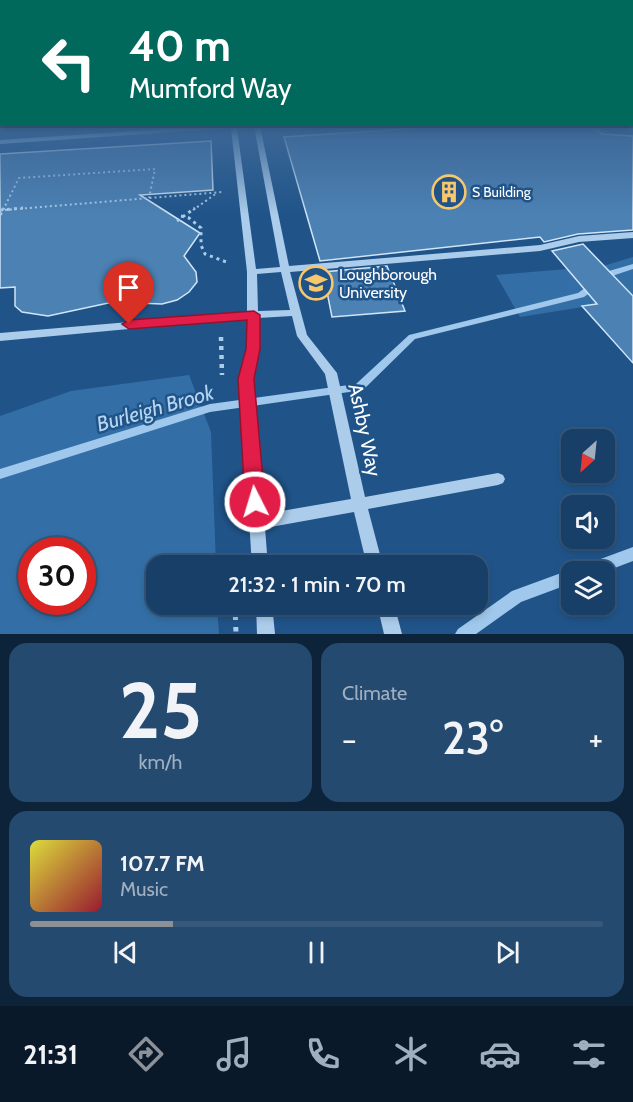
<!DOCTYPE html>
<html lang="en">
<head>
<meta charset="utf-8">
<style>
  body { margin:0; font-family:Cabin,sans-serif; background:#254a70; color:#f1f3f6; height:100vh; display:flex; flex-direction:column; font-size:22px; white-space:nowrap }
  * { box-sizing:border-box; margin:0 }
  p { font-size:20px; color:#9fafc0 }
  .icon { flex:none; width:33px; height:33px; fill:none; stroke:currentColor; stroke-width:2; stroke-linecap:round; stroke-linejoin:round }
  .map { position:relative; height:634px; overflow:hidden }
  .panel { display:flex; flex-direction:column; gap:9px; padding:9px; background:#0d2339; flex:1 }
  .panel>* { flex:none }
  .guide { position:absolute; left:0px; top:0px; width:633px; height:126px; box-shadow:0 3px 9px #0003,0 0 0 2px #36587b; background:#00695c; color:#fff; overflow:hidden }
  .needle { width:39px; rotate:207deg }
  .controls { position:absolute; left:561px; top:429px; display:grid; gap:12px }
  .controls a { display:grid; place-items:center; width:54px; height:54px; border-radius:12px; background:#183f67; box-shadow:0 3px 9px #0003,0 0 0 2px #36587b; font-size:30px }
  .speed { position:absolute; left:18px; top:537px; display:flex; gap:12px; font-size:30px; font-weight:700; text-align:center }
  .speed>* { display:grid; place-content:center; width:78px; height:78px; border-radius:50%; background:#183f67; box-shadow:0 3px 9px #0003,0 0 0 2px #36587b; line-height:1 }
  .speed .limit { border:9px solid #d22; background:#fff; color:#111 }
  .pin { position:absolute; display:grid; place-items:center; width:51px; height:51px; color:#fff; margin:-62px -26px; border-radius:50% 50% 50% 0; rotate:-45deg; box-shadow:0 0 6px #0007 }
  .pin .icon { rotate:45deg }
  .me { position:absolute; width:66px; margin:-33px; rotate:355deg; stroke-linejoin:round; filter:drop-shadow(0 0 4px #0008) }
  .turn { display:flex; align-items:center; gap:21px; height:126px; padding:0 30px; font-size:27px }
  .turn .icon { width:78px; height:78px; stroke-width:2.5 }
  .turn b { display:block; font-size:42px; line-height:51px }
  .big { font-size:45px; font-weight:600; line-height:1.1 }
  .panel .widget { flex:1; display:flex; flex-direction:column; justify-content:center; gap:9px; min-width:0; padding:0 21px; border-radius:18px; background:#254a70 }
  .panel .dial { align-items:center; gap:0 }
  .dial b { font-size:78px; line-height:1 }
  .song { display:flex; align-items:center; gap:18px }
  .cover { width:72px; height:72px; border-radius:9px; background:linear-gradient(135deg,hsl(60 70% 55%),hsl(350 70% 35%)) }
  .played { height:6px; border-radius:3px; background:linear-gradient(90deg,#8c9099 25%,#36587b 25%) }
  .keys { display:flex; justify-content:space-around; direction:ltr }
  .heat { display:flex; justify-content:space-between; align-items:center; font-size:33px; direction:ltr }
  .panel .tiles { flex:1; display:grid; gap:9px; grid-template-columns:1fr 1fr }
  .widget:last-child { grid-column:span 2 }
  .trip { position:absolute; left:146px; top:555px; width:342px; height:60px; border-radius:18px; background:#183f67; box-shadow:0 3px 9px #0003,0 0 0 2px #36587b; font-weight:600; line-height:60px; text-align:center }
  .tabs { display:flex; height:96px; justify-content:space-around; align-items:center; background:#0a1929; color:#9fafc0 }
  .tabs .icon { width:42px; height:42px }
  .tabs .selected { color:#8c9099 }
  .tabs b { font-size:27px; color:#f1f3f6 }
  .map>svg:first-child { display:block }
  .green { fill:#336fa6; fill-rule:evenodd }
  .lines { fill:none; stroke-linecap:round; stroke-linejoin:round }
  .stream { fill:#9fc8ec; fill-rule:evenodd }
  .building { fill:#4c81b3; stroke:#d0e5f8; stroke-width:1.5 }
  .path-far3 { stroke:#abcceb; stroke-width:2; stroke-dasharray:2 3; stroke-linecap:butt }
  .path-far2 { stroke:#abcceb; stroke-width:3; stroke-dasharray:3 4; stroke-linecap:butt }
  .path-far1 { stroke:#abcceb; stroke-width:4.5; stroke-dasharray:4 5; stroke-linecap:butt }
  .path { stroke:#abcceb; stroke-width:5; stroke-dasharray:4.5 7; stroke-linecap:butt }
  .minor { fill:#abcceb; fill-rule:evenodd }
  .route { fill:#e11d48; stroke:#92132f; stroke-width:1.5 }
  .labels { text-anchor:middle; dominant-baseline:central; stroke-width:5; stroke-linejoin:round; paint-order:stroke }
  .far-poi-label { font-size:14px; fill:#fff; stroke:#205489; text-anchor:start }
  .poi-label { font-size:16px; fill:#fff; stroke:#205489; text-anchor:start }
  .near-street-label { font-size:20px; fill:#fff; stroke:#205489 }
  .near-water-label { font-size:21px; font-style:italic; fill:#b7d6f2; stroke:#205489 }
</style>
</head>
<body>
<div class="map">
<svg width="633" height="634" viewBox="0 0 633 634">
  <rect width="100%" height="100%" fill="#205489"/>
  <!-- green -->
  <g class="green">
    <path d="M633,257V299L520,317L496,275L603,266Z"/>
    <path d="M189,375L211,432L216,565L156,566V604L217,605L219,634H0V416L71,391ZM32,550H82V602H32Z"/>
  </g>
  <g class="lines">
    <!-- stream -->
    <g class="stream">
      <path d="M633,264V269L615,275L584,297L415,339L363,390L210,412L0,479V469L210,404L356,384L409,335L578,293L609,271Z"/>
      <path d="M633,547V561L604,572H577L579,567Z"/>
      <path d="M572,569L577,572H572V583L521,602L476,634H455L458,629L512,591Z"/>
    </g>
  </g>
  <!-- building -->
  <g class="building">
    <path d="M451,126H591L602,134L633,136V230L578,234L544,242L540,237L320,261L284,137Z"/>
    <path d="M211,141L213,190L140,195L200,233L184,256L196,272L197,282L189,292L177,300L162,304L113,302L48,316L22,312L15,306V287L0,288V154Z"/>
    <path d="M583,244L633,296V363L582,306L597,304L552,251Z"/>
    <path d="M387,266L405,311L332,317L323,272Z"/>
  </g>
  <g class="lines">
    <!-- path-far3 -->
    <g class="path-far3">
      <path d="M594,126L605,134"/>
      <path d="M276,129L312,126"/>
      <path d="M3,210L19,178L155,169L149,198"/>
      <path d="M5,210L222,192"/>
      <path d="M193,210L217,193"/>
    </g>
    <!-- path-far2 -->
    <g class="path-far2">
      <path d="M0,210L23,208"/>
      <path d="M0,215L4,208"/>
      <path d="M181,216L189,218L201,228V245L205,254L229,263"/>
      <path d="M177,221L195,208"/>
    </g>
    <!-- path-far1 -->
    <path class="path-far1" d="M221,337L222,375"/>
    <!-- path -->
    <path class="path" d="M235,604L236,634"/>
    <!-- minor -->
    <g class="minor">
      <path d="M208,126H242L237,128L256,269L280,267L254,126H260L289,266L540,245L579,236L633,232V238L579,242L540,251L290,272L307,335L337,373L365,497L498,473L503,475L505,479L503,483L498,485L368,509L383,566H367L354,512L265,528L268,566H252L240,379L247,349V318L0,341V333L247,312V272L231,128L0,144V140ZM281,272L290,310L258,311L257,274ZM292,316L297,336L325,374L351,499L264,514L252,379L259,349L258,318Z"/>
      <path d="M256,604H272L275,634H257Z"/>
      <path d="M377,604H394L402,634H384Z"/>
    </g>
  </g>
  <!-- sky -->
  <linearGradient id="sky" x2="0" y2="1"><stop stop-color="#122e4b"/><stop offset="0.59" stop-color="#3c6797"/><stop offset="1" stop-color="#3c6797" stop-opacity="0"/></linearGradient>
  <rect width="633" height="215" fill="url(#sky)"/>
  <!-- route -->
  <path class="route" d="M254,311L260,315V349L254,379L265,502L262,508L255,511L248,508L245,502L238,379L246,349L247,320L129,329L122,324L129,320Z"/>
  <!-- icons -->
  <defs>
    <symbol id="building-ring" viewBox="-11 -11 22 22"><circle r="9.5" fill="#205489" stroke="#f8c76c" stroke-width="1.5"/><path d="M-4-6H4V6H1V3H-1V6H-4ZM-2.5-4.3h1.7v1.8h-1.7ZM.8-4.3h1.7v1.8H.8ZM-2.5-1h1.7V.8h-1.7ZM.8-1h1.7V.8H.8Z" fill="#f8c76c"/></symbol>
    <symbol id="university-ring" viewBox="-11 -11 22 22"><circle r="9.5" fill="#205489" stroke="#f8c76c" stroke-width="1.5"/><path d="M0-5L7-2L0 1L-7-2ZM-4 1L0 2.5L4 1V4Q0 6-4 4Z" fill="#f8c76c"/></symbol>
  </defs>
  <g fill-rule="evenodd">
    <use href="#building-ring" x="430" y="173" width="38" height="38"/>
    <use href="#university-ring" x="297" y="264" width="38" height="38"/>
  </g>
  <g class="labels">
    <!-- far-poi labels -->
    <g class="far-poi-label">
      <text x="472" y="192">S Building</text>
    </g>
    <!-- poi labels -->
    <g class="poi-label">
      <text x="339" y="274">Loughborough<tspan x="339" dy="18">University</tspan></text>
    </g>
    <!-- near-street labels -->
    <g class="near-street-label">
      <text transform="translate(365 430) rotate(78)">Ashby Way</text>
    </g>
    <!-- near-water labels -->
    <g class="near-water-label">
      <text transform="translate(155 408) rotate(-16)">Burleigh Brook</text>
    </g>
  </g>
</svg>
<div class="controls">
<a><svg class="needle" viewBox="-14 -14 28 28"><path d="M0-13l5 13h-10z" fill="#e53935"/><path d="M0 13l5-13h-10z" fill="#9fafc0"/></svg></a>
<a><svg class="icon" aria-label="sound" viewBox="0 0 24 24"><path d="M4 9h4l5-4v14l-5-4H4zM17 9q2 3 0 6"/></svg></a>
<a><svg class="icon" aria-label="layers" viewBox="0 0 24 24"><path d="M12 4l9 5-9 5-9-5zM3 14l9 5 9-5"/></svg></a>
</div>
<div class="speed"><div class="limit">30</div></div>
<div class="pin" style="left:129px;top:324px;background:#d93025"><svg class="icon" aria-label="arrive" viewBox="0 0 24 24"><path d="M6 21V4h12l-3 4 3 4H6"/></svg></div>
<svg class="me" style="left:255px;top:502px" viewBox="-20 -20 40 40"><circle r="17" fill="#e11d48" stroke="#fff" stroke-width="3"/><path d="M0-11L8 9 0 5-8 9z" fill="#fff"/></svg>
<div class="trip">21:32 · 1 min · 70 m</div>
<div class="guide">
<div class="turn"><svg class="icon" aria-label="left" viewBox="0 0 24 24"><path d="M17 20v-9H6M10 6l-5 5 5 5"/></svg><div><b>40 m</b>Mumford Way</div></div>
</div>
</div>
<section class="panel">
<div class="tiles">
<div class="widget dial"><b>25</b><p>km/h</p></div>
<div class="widget"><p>Climate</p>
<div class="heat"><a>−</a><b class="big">23°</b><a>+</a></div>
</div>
<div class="widget">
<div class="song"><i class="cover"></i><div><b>107.7 FM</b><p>Music</p></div></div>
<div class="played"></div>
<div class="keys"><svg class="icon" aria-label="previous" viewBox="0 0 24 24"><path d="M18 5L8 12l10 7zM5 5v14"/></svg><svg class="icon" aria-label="pause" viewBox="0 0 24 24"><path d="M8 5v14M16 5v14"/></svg><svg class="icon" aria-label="next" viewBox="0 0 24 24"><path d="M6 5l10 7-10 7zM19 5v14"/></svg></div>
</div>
</div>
</section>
<nav class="tabs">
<b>21:31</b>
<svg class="icon selected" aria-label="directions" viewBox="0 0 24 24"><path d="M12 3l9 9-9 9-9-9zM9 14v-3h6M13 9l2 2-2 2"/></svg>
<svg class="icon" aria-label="music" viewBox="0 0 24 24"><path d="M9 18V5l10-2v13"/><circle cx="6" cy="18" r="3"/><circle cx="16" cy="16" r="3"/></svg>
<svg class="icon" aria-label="phone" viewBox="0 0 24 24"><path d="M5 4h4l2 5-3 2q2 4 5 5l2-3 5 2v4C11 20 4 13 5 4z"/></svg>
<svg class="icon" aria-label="climate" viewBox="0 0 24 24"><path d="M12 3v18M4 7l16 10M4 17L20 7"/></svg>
<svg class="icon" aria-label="car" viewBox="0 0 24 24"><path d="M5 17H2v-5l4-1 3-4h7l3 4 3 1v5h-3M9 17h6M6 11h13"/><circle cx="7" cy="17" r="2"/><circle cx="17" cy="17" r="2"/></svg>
<svg class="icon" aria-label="filters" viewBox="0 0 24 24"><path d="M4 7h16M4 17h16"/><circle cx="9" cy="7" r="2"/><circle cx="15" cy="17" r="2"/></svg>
</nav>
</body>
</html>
